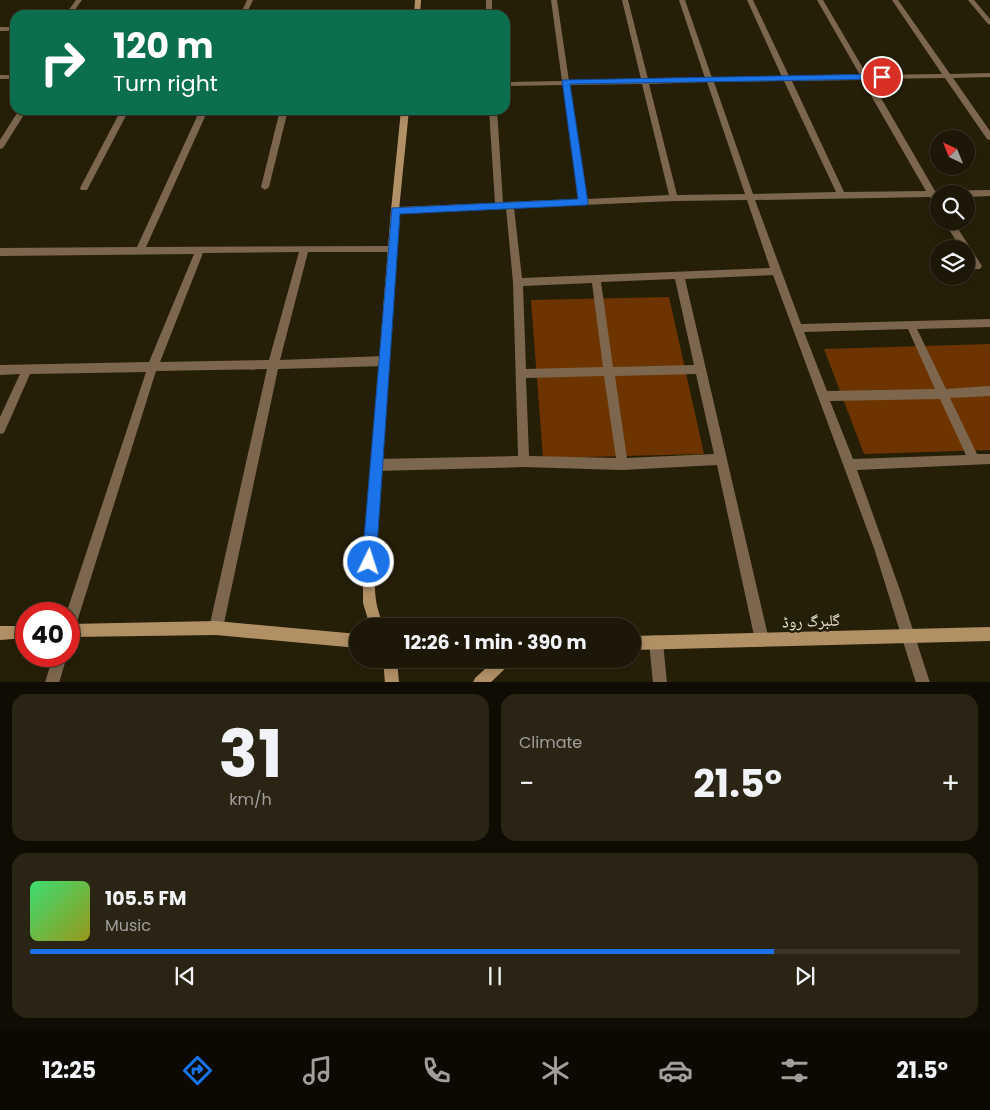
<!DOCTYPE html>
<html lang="en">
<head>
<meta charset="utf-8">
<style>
  body { margin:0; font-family:Poppins,"Noto Naskh Arabic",sans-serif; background:#292414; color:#f1f3f6; height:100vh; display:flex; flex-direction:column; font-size:19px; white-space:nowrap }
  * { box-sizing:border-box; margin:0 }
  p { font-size:16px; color:#a09f9b }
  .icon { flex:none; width:28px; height:28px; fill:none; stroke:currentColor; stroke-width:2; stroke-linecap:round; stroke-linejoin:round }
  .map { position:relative; height:682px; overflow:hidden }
  .panel { display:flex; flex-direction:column; gap:12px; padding:12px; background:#0f0d03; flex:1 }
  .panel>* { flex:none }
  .guide { position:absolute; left:10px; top:10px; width:500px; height:105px; border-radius:15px; box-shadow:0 2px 8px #0003,0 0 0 1px #3a3628; background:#0b6e4f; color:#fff; overflow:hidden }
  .needle { width:32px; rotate:317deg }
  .buttons { position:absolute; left:930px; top:130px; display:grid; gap:10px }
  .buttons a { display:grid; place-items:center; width:45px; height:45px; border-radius:50%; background:#1c1706; box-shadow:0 2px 8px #0003,0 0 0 1px #3a3628; font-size:25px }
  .speed { position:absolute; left:15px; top:602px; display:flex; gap:10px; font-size:25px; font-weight:700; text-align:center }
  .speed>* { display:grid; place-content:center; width:65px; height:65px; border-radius:50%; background:#1c1706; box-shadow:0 2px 8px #0003,0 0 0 1px #3a3628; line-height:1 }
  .speed .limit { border:8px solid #d22; background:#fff; color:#111 }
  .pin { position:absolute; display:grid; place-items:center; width:42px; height:42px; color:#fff; margin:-21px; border:2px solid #fff; border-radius:50%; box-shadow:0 1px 5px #0007 }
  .me { position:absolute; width:55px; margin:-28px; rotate:4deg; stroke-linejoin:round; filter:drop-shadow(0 0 4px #0008) }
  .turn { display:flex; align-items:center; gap:18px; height:105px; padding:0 20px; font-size:22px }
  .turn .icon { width:65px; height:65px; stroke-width:2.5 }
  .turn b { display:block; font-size:35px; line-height:42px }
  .big { font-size:38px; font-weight:700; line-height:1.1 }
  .panel .card { flex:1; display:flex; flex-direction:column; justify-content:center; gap:8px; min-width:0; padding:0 18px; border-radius:15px; background:#292414 }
  .panel .dial { align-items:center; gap:0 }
  .dial b { font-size:65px; line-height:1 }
  .song { display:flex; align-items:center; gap:15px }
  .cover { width:60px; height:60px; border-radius:8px; background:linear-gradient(135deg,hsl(140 70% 55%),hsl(60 70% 35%)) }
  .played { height:5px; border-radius:2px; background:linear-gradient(90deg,#1a73e8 80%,#3a3628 80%) }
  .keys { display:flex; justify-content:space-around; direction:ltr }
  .heat { display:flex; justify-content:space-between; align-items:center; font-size:28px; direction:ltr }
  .panel .tiles { flex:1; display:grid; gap:12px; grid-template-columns:1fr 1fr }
  .card:last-child { grid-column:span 2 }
  .trip { position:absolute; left:349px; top:618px; width:292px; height:50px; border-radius:25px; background:#1c1706; box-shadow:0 2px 8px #0003,0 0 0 1px #3a3628; font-weight:700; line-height:50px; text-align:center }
  .menu { display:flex; height:80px; justify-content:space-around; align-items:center; background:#0b0902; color:#a09f9b }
  .menu .icon { width:35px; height:35px }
  .menu .selected { color:#1a73e8 }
  .menu b { font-size:22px; color:#f1f3f6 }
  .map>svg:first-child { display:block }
  .green { fill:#6d3400 }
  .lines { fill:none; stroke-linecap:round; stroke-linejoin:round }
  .street { fill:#7c674e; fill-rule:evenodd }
  .secondary { fill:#b29066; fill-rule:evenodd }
  .route { fill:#1a73e8; stroke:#114b97 }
  .labels { text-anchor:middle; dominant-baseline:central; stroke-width:5; stroke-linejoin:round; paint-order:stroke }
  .near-street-label { font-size:16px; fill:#ebe7d8; stroke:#261f08 }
</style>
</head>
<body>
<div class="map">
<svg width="990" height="683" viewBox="0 0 990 683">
  <rect width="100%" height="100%" fill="#261f08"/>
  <!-- green -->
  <g class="green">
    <path d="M669,297L704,454L543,458L531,300Z"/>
    <path d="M990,344V450L864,454L824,349Z"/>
  </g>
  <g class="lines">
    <!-- street -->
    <g class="street">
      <path d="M76,0H82L71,15H65Z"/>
      <path d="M247,0H253L246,15H240Z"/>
      <rect x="486" y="0" width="6" height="15"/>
      <path d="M551,0H557L569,81L641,79L622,0H628L648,79L705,78L679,0H685L712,78L782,77L747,0H753L789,76L860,75L817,0H823L867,75L942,74L892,0H898L950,74L990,73V77L953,78L990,131V140L987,139L945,78L870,79L935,191L990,190V196L966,197V194H939V209L936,208L930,197L755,200L801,324L990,319V327L917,329L946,389L990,386V396L950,398L977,454H990V464L857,470L901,593L930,683H916L874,548L773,275L685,279L769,640L767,645L762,647L757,645L755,640L717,465L622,470L524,467L377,471L373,469L371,465L373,461L377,459L518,456L513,282L506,208L395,213L391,210L395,207L495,203L489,110H497L503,202L578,199L563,85L505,86V82L562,81ZM862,80L926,191L844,192L792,81ZM784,81L836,192L753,194L714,82ZM707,82L745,194L677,195L649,84ZM642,84L669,195L587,199L570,85ZM747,200L770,268L522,278L514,208L674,201ZM675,279L694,365L613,367L601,282ZM592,283L603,367L526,369L523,286ZM908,329L935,389L827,391L804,332ZM696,374L714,454L627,458L615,376ZM604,376L616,458L529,456L526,378ZM940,399L966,455L853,459L830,401Z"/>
      <path d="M968,0H974L990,19V25L988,24Z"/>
      <rect x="0" y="27" width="15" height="4"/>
      <rect x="0" y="75" width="15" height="4"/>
      <path d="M19,110H27L3,148L0,149V140Z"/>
      <path d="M121,110H129L87,190H81L80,188Z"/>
      <path d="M200,110H208L146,247L396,246L397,248L396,250L393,252H308L280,360L385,356L389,358L390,361L389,364L385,366L278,369L223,628L221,633L216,635L211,633L209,628L267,369L156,371L76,625L74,630L69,632V614H66L146,372L30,374L4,433L0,434V417L20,374L0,375V365L149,362L194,254L0,256V248L137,247ZM299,252L269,360L160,362L203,253Z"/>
      <path d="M280,110H288L269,187L265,190L261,187Z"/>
      <path d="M944,221H953L980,263L982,266L980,269H974L966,257V249H961Z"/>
      <path d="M656,635L661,637L663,642L667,683H653L649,642L651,637Z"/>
      <path d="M53,656H67L59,683H45Z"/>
    </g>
    <!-- secondary -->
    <g class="secondary">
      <path d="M415,0H421L420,15H414Z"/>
      <path d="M401,110H409L399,210L375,562C375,589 373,601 384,626H370L363,603V562L391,210Z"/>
      <path d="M216,621L358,634V648L216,635L69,637V624Z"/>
      <path d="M0,626H26V638L0,640Z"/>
      <path d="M990,627V641L632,650V636Z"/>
      <path d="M383,659H397L399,683H385Z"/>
      <path d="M496,659H512L510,664L490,683H473L475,678Z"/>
    </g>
  </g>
  <!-- route -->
  <path class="route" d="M882,74L885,75V79L570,84L588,203L587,205L400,214L376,562L374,567L369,569L364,567L362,562L392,208L578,199L562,80Z"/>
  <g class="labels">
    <!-- near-street labels -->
    <g class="near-street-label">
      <text transform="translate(811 621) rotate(-2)">گلبرگ روڈ</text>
    </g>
  </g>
</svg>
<div class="buttons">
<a><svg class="needle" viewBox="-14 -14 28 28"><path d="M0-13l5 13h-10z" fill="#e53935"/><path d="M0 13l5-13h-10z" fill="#a09f9b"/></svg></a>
<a><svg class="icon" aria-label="search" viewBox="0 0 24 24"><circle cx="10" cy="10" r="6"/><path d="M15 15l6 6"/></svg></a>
<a><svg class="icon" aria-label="layers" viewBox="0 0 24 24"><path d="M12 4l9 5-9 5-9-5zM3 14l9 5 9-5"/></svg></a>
</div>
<div class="speed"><div class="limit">40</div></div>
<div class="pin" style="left:882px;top:77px;background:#d93025"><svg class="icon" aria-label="arrive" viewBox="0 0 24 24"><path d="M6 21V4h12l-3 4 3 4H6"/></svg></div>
<svg class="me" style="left:369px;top:562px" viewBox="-20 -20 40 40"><circle r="17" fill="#1a73e8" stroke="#fff" stroke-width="3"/><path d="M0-11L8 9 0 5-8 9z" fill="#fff"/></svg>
<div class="trip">12:26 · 1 min · 390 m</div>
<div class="guide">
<div class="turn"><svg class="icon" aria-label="right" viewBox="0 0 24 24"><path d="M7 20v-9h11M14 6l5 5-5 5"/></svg><div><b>120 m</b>Turn right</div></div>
</div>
</div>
<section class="panel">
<div class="tiles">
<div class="card dial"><b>31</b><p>km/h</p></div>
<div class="card"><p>Climate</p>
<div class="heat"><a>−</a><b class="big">21.5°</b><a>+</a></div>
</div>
<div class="card">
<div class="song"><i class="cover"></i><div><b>105.5 FM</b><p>Music</p></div></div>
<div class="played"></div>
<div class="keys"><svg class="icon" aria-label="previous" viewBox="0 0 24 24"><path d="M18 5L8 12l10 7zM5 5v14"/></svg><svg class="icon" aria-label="pause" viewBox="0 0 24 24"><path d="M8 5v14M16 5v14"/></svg><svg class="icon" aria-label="next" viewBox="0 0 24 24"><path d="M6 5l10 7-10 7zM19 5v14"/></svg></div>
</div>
</div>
</section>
<nav class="menu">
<b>12:25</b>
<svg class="icon selected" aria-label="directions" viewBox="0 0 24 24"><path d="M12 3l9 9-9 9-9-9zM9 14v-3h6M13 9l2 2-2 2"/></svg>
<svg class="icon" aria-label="music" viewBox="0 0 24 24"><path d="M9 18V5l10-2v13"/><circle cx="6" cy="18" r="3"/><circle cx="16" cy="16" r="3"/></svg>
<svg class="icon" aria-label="phone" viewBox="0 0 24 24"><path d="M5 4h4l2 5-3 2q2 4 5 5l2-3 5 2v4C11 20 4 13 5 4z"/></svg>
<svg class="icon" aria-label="climate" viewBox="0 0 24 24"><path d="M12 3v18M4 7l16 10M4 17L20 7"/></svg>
<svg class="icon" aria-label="car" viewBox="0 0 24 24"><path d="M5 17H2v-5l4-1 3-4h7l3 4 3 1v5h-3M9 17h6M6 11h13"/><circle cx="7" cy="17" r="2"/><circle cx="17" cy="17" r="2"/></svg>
<svg class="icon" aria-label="filters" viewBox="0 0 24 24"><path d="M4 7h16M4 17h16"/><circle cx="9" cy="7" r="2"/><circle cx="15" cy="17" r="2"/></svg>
<b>21.5°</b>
</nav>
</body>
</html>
